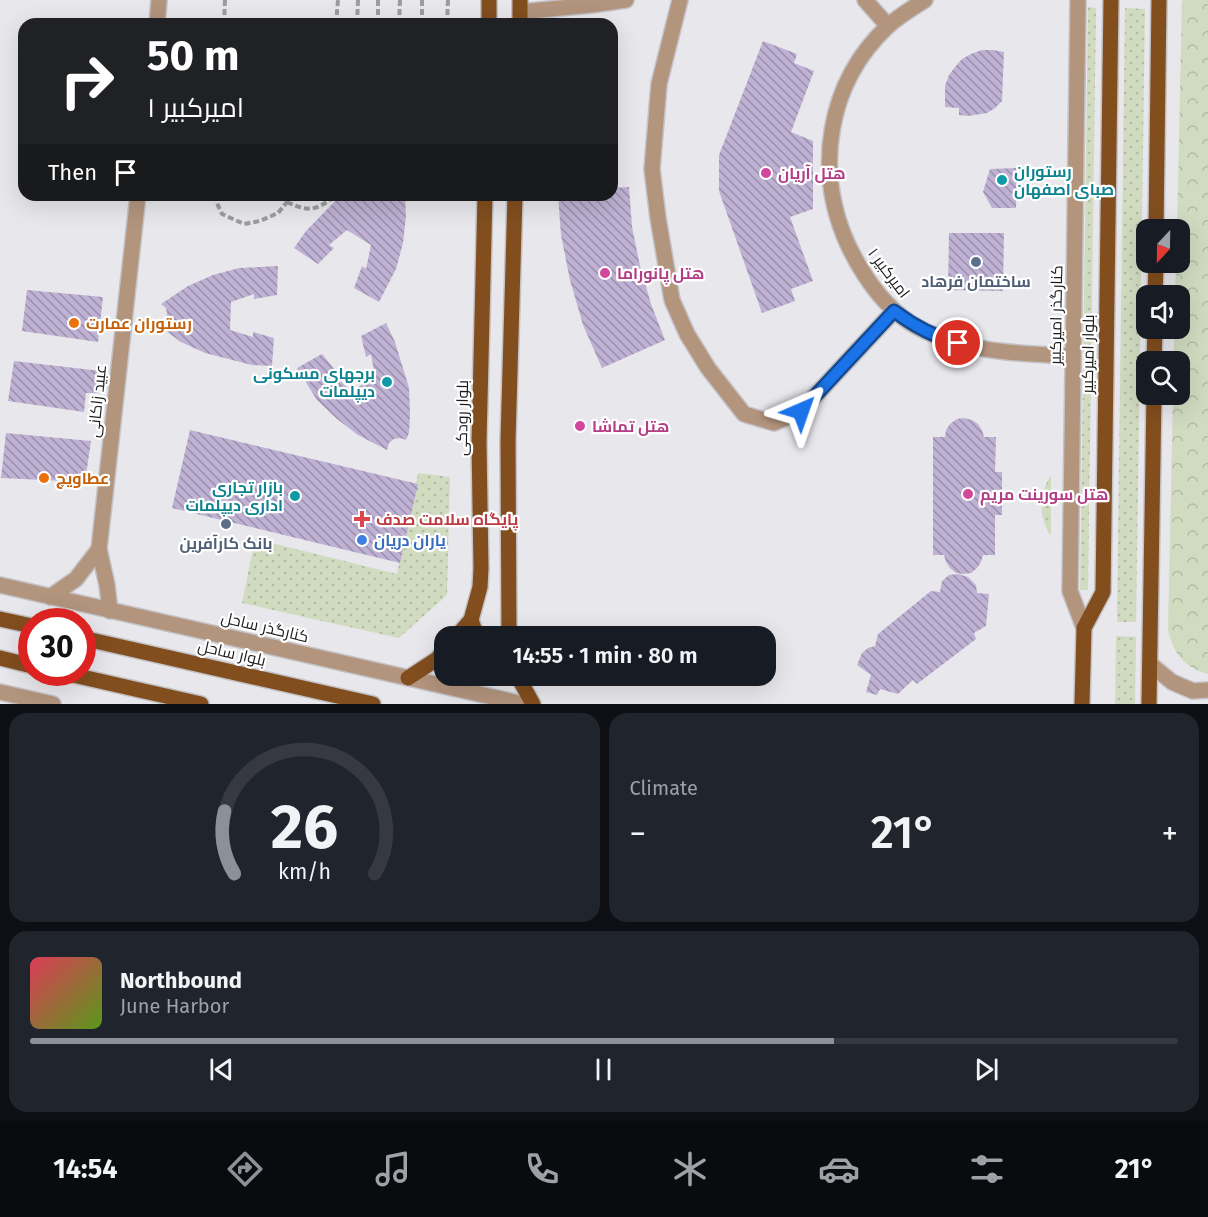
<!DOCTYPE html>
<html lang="en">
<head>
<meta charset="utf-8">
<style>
  body { margin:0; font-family:"Fira Sans",Cairo,sans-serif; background:#20242c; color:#f1f3f6; height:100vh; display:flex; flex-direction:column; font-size:22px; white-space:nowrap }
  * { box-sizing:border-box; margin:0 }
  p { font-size:20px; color:#9ea1a6 }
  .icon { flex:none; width:33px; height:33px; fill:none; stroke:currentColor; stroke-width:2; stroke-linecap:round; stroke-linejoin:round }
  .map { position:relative; height:704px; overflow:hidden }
  .panel { display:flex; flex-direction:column; gap:9px; padding:9px; background:#0d0f14; flex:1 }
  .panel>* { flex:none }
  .banner { position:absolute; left:18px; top:18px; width:600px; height:183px; border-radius:18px; box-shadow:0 6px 24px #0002; background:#202124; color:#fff; overflow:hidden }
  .needle { width:39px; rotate:202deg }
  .controls { position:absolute; left:1136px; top:219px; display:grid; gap:12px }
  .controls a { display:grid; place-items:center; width:54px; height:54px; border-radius:12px; background:#171b24; box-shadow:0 6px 24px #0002; font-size:30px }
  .speed { position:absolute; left:18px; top:608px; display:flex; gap:12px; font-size:30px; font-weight:700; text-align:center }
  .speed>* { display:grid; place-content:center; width:78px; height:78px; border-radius:50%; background:#171b24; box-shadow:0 6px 24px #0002; line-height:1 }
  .speed .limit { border:9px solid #d22; background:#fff; color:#111 }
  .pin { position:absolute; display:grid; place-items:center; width:51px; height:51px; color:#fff; margin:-26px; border:3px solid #fff; border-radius:50%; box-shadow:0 2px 6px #0007 }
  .me { position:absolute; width:66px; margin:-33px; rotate:43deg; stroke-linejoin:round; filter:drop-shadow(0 0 4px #0008) }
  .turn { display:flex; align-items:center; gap:21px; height:126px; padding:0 30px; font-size:27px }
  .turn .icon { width:78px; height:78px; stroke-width:2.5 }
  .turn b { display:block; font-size:42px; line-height:51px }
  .then { display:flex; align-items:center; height:57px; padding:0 30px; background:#0003; gap:12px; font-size:22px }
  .big { font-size:45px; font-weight:600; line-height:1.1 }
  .panel .tile { flex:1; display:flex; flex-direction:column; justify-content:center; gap:9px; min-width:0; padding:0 21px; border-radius:18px; background:#20242c }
  .panel .dial { align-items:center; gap:0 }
  .dial svg { height:156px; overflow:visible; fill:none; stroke:#363941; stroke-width:7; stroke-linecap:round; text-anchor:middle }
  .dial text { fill:#f1f3f6; stroke:none }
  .song { display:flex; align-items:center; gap:18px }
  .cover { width:72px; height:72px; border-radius:9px; background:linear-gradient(135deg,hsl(350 70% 55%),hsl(90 70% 35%)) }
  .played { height:6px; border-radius:3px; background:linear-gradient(90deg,#8c9099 70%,#363941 70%) }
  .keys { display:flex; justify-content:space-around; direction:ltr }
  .heat { display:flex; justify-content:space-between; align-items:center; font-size:33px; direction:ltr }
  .panel .tiles { flex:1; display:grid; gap:9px; grid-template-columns:1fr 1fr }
  .tile:last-child { grid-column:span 2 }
  .trip { position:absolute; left:434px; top:626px; width:342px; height:60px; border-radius:18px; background:#171b24; box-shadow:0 6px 24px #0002; font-weight:600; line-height:60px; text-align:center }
  .tab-bar { display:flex; height:96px; justify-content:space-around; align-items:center; background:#090b0e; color:#9ea1a6 }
  .tab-bar .icon { width:42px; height:42px }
  .tab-bar .selected { color:#8c9099 }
  .tab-bar b { font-size:27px; color:#f1f3f6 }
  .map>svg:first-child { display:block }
  .grass { fill:url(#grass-dots) }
  .park { fill:url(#park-crowns) }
  .building { fill:url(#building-back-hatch) }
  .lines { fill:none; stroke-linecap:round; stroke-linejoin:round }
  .minor-casing { stroke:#c3c2c6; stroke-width:18 }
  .major-casing { stroke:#c3c2c6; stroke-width:18 }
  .path { stroke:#9c9c9f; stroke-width:4; stroke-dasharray:6 3; stroke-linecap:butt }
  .minor { stroke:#b3947d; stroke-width:15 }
  .major { stroke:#824e1e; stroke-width:15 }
  .route-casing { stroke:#114b97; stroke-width:15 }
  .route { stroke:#1a73e8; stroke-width:10 }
  .hotel-dot { fill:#d1479c; stroke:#fff; stroke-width:2 }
  .culture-dot { fill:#0f9aa8; stroke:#fff; stroke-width:2 }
  .service-dot { fill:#5c6f8a; stroke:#fff; stroke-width:2 }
  .food-dot { fill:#e8710a; stroke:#fff; stroke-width:2 }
  .health-dot { fill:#e0444e; stroke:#fff; stroke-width:2 }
  .shop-dot { fill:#3f7fe0; stroke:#fff; stroke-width:2 }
  .labels { text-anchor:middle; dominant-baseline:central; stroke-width:4.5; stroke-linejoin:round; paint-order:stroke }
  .culture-label { font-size:16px; font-weight:bold; fill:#0d838f; stroke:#fff; text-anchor:end }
  .hotel-label { font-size:16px; font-weight:bold; fill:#b23c85; stroke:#fff; text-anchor:start }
  .street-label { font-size:16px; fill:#1c1c1d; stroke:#fff }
  .service-label { font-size:16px; font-weight:bold; fill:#4e5e75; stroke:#fff }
  .food-label { font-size:16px; font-weight:bold; fill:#c56008; stroke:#fff; text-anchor:start }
  .health-label { font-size:16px; font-weight:bold; fill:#be3a42; stroke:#fff; text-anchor:start }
  .shop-label { font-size:16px; font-weight:bold; fill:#366cbe; stroke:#fff; text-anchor:start }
</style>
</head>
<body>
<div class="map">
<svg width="1208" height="704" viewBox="0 0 1208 704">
  <defs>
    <pattern id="grass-dots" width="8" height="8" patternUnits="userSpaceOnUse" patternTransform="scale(1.5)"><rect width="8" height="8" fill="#d0dbc0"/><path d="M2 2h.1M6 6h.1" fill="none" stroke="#b2bba5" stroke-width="1.8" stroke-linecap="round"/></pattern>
    <pattern id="park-crowns" width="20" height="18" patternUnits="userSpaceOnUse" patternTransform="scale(1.5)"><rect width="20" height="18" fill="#d0dbc0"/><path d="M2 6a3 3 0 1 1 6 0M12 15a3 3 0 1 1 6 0" fill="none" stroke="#b2bba5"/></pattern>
    <pattern id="building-back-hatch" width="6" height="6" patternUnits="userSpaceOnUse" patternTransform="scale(1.5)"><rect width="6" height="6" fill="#bfb1d3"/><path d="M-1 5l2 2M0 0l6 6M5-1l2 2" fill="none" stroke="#9a8fab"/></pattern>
  </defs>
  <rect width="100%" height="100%" fill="#e8e7eb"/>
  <!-- grass -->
  <g class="grass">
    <path d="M1088,7L1096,8L1088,590H1080Z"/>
    <path d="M1125,8L1145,9L1136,622H1117Z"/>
    <path d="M418,473L450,477L447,595L399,638L242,603L255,539L397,574Z"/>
    <path d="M1051,475V536C1038,517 1039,494 1051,475Z"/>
    <path d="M1116,636L1136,637L1135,704H1115Z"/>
  </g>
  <!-- park -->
  <path class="park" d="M1182,0H1208V674C1185,668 1173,653 1168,630L1173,395L1179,394V362L1174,361V329L1179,328V296L1175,295L1176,263L1179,262V230L1177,229Z"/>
  <!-- building -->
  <g class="building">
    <path d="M763,41L797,54L794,63L814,71L791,132L813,141V209L790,217L813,281L791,289L795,301L762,313L719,191V155Z"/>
    <path d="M982,50H993L1004,52L1002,101L995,108L987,113L968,116L959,115V108L945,107V86L949,75L955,67L962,59L971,54Z"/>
    <path d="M1017,168L1016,208H992L983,192L990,169Z"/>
    <path d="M629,187L632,227L640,266L651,304L665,340L602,368L583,325L570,280L561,235L558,195H612V188Z"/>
    <path d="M341,195H405L406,216L403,243L396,269L379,302L354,288L362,266L366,269L371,245L347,230L329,245L334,248L318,264L294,248L306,231Z"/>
    <path d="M949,233H1004L1003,291L948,290Z"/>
    <path d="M278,266L277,295L254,299V294L231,302L230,330L253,337V332L274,338L272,366L252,365L205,353L181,342L166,331L160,325L165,320L167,314L166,308L161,304L188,286L213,275L239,268Z"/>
    <path d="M27,290L103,297L98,342L22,331Z"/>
    <path d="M386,323L395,342L409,388L410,414L409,433L406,440L400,438L394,439L389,443L387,450L358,435L337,419L317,400L297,368L322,354L337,372L333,374L351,391L375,377L371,354L366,357L361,336Z"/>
    <path d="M14,361L101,371L98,393H86L84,412L8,401Z"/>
    <path d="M964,418L972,420L978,424L982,430L984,437H996L995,472H1002V515H995V555H983L981,562L977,568L971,573L963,574L956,573L950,568L946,562L944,555H933V437H945L946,430L950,424L957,419Z"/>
    <path d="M190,430L418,484L400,563L172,508Z"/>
    <path d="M6,433L91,441L85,482L1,478Z"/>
    <path d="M958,574L968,577L976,585L977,593L989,594L986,626L974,633L976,639L917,684L913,680L898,694L880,689L877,695L866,692L871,675L857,665L862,653L868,648L875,646L878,634L931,591L940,592L942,581L949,575Z"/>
  </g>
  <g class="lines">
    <defs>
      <g id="minor">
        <path d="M680,0L659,84L652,169L658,218L672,300L687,334L708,368L744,414L774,423L801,411L894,311"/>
        <path d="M865,0L888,26"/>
        <path d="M925,0C912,8 899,16 888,26C827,83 814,170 848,245C862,274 882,304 909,322C955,352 1020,354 1073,356"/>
        <path d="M1078,0L1070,591L1084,628"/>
        <path d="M520,12L591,5L626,0"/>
        <path d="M157,24L159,0"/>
        <path d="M0,585L523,704"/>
        <path d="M50,597L76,579L99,549"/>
        <path d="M110,611L107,585L99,549L138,195"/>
        <path d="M1150,664L1172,682L1193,691L1208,690"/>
        <path d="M0,692L53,704"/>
      </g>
      <g id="major">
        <path d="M489,24V0"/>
        <path d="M520,24V0"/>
        <path d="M1156,230L1159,0"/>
        <path d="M1155,296L1156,262"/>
        <path d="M1154,362L1155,328"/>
        <path d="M0,619L32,626"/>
        <path d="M471,620L475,631L481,636"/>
        <path d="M457,636L471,620L480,587L481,568L479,442L485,195"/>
        <path d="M509,636L508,441L515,195"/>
        <path d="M82,638L373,704"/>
        <path d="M0,658L32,666"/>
        <path d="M60,672L201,704"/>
        <path d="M517,675L533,704"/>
        <path d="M408,678L437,659L444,650"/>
        <path d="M1082,704L1084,628L1103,592L1111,0"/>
        <path d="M1149,704L1154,394"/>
      </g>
    </defs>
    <!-- minor casing -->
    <use href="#minor" class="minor-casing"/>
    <!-- major casing -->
    <use href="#major" class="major-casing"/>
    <!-- path -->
    <g class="path">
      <path d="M224,24L225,0"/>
      <path d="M336,24L338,0"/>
      <path d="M357,24L358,0"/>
      <path d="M378,24V0"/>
      <path d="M399,24L400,0"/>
      <path d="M422,24V0"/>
      <path d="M447,24L448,0"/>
      <path d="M215,195L216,201L222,214L244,224L260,221L278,213L287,202L288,195"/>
      <path d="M287,202C308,212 315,211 334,197L333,195"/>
    </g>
    <!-- minor -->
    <use href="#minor" class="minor"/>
    <!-- major -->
    <use href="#major" class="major"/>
  </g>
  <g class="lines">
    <defs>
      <path id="route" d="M801,411L894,311C914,326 934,337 958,343"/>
    </defs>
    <!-- route casing -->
    <use href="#route" class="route-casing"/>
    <!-- route -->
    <use href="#route" class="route"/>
  </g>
  <!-- markers -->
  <g class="hotel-dot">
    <circle cx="766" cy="173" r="6"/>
    <circle cx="605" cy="273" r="6"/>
    <circle cx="580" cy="426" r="6"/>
    <circle cx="968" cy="494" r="6"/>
  </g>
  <g class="culture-dot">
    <circle cx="1002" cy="180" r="6"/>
    <circle cx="387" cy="382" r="6"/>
    <circle cx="295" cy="496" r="6"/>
  </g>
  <g class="service-dot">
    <circle cx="976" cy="262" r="6"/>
    <circle cx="226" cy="524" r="6"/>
  </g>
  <g class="food-dot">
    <circle cx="74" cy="323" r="6"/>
    <circle cx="44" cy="478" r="6"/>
  </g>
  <path class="health-dot" d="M359 510h6v6h6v6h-6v6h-6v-6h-6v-6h6z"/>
  <circle class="shop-dot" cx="362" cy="540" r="6"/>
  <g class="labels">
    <!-- culture labels -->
    <g class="culture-label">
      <text x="1014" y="171" text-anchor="start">رستوران<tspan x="1014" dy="18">صبای اصفهان</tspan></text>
      <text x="375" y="373">برجهای مسکونی<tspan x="375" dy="18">دیپلمات</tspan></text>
      <text x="283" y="487">بازار تجاری<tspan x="283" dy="18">اداری دیپلمات</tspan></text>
    </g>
    <!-- hotel labels -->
    <g class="hotel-label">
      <text x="778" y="173">هتل آریان</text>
      <text x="617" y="273">هتل پانوراما</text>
      <text x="592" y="426">هتل تماشا</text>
      <text x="980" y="494">هتل سورینت مريم</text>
    </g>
    <!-- street labels -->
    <g class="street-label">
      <text transform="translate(889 273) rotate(53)">امیرکبیر ۱</text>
      <text transform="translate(1056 315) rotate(-89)">کنارگذر امیرکبیر</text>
      <text transform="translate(1088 354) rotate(-89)">بلوار امیرکبیر</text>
      <text transform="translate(97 401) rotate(-84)">عبید زاکانی</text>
      <text transform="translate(462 418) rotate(-89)">بلوار رودکی</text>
      <text transform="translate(265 627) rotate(13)">کنارگذر ساحل</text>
      <text transform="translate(232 653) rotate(13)">بلوار ساحل</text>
    </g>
    <!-- service labels -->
    <g class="service-label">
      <text x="976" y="281">ساختمان فرهاد</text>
      <text x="226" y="543">بانک کارآفرین</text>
    </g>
    <!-- food labels -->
    <g class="food-label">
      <text x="86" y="323">رستوران عمارت</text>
      <text x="56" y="478">عطاویچ</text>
    </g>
    <!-- health labels -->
    <g class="health-label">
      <text x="376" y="519">پایگاه سلامت صدف</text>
    </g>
    <!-- shop labels -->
    <g class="shop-label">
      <text x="374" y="540">یاران دریان</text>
    </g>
  </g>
</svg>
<div class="controls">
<a><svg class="needle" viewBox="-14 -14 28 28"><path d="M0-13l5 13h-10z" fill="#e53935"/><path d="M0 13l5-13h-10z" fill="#9ea1a6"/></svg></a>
<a><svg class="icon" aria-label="sound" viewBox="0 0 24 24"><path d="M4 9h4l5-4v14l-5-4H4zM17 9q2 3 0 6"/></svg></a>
<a><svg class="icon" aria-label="search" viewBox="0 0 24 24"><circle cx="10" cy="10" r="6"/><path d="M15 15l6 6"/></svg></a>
</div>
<div class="speed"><div class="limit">30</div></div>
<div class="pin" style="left:958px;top:343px;background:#d93025"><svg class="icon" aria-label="arrive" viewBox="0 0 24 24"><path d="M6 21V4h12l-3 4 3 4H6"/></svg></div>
<svg class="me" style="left:801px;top:411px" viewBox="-20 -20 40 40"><path d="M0-17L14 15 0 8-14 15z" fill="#1a73e8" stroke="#fff" stroke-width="4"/></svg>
<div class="trip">14:55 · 1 min · 80 m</div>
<div class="banner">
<div class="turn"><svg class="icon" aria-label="right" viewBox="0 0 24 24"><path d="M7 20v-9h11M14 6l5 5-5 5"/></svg><div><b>50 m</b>امیرکبیر ۱</div></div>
<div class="then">Then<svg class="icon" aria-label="arrive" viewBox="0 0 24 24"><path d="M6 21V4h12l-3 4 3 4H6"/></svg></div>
</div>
</div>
<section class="panel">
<div class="tiles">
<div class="tile dial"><svg viewBox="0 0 100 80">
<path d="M14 69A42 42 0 1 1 86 69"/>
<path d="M14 69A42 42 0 0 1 9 37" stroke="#8c9099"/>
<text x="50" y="56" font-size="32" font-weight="700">26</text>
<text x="50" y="72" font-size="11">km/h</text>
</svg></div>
<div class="tile"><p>Climate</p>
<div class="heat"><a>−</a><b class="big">21°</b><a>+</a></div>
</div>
<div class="tile">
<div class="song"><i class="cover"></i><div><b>Northbound</b><p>June Harbor</p></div></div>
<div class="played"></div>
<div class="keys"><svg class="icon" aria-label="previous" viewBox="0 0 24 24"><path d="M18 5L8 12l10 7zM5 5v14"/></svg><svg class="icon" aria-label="pause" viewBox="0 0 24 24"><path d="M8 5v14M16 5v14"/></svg><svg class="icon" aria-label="next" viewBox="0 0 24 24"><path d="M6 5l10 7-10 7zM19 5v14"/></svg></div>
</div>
</div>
</section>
<nav class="tab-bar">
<b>14:54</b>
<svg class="icon selected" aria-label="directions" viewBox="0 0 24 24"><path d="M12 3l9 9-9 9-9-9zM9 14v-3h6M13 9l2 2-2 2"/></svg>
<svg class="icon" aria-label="music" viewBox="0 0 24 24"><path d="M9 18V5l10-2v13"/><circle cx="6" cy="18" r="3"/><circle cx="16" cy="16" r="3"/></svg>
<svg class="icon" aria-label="phone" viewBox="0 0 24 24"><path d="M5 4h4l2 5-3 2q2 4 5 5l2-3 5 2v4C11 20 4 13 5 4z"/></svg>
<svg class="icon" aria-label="climate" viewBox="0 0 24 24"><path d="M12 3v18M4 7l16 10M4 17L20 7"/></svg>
<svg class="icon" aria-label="car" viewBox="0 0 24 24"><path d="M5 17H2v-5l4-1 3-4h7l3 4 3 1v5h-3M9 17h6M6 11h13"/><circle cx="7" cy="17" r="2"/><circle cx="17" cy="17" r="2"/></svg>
<svg class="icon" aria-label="filters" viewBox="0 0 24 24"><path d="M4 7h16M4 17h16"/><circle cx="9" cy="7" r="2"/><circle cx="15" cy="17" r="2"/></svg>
<b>21°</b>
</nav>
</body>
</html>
